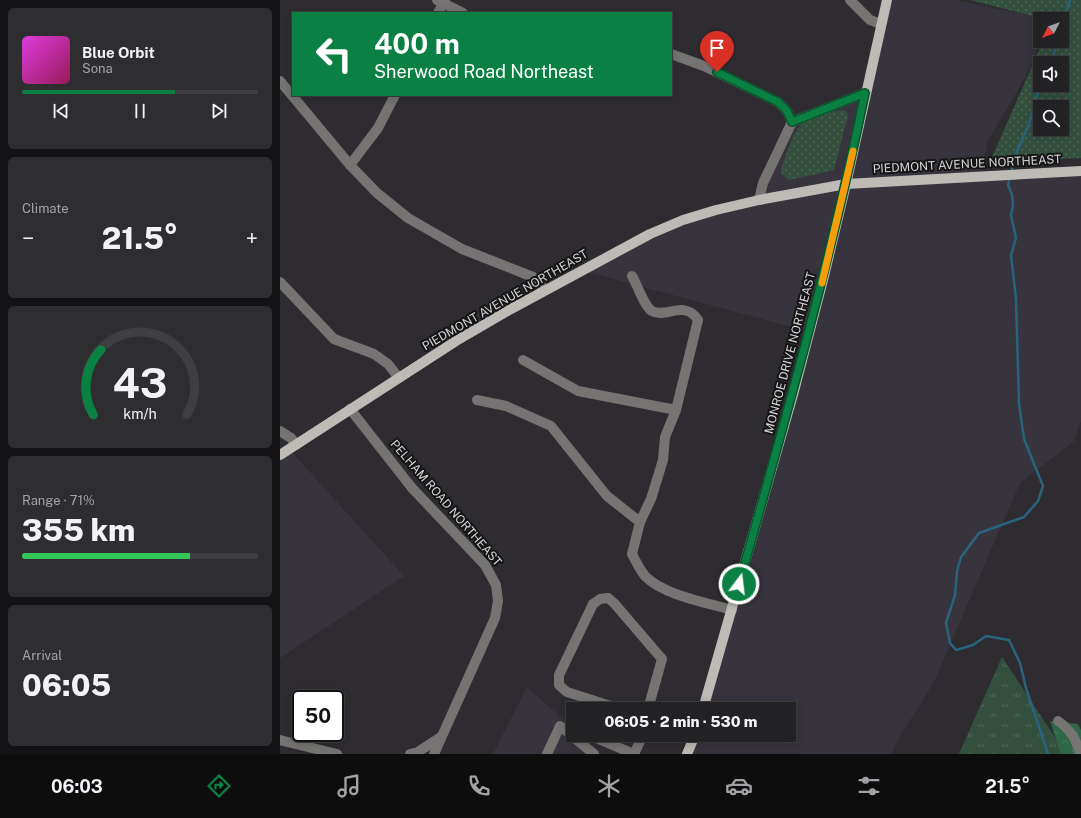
<!DOCTYPE html>
<html lang="en">
<head>
<meta charset="utf-8">
<style>
  body { margin:0; font-family:"Public Sans",sans-serif; background:#2e2e31; color:#f1f3f6; height:100vh; display:flex; flex-direction:column; font-size:15px; white-space:nowrap }
  * { box-sizing:border-box; margin:0 }
  p { font-size:13px; color:#a2a3a6 }
  .icon { flex:none; width:22px; height:22px; fill:none; stroke:currentColor; stroke-width:2; stroke-linecap:round; stroke-linejoin:round }
  .map { position:relative; flex:1; overflow:hidden }
  .sheet { display:flex; flex-direction:column; gap:8px; padding:8px; background:#131214; width:280px }
  .sheet>* { flex:none }
  .guide { position:absolute; left:12px; top:12px; width:380px; height:84px; border-radius:0px; box-shadow:0 2px 10px #0003,0 0 0 1px #3f3e41; background:#0b8043; color:#fff; overflow:hidden }
  .needle { width:26px; rotate:228deg }
  .controls { position:absolute; left:753px; top:12px; display:grid; gap:8px }
  .controls a { display:grid; place-items:center; width:36px; height:36px; border-radius:0px; background:#222124; box-shadow:0 2px 10px #0003,0 0 0 1px #3f3e41; font-size:20px }
  .speed { position:absolute; left:12px; top:690px; display:flex; gap:8px; font-size:20px; font-weight:700; text-align:center }
  .speed>* { display:grid; place-content:center; width:52px; height:52px; border-radius:50%; background:#222124; box-shadow:0 2px 10px #0003,0 0 0 1px #3f3e41; line-height:1 }
  .speed .limit { border:2px solid #111; border-radius:6px; background:#fff; color:#111 }
  .pin { position:absolute; display:grid; place-items:center; width:34px; height:34px; color:#fff; margin:-41px -17px; border-radius:50% 50% 50% 0; rotate:-45deg; box-shadow:0 0 4px #0007 }
  .pin .icon { rotate:45deg }
  .me { position:absolute; width:44px; margin:-22px; rotate:15deg; stroke-linejoin:round; filter:drop-shadow(0 0 3px #0008) }
  .turn { display:flex; align-items:center; gap:14px; height:84px; padding:0 16px; font-size:18px }
  .turn .icon { width:52px; height:52px; stroke-width:2.5 }
  .turn b { display:block; font-size:28px; line-height:34px }
  .big { font-size:30px; font-weight:800; line-height:1.1 }
  .sheet .card { flex:1; display:flex; flex-direction:column; justify-content:center; gap:6px; min-width:0; padding:0 14px; border-radius:6px; background:#2e2e31 }
  .sheet .dial { align-items:center; gap:0 }
  .dial svg { height:104px; overflow:visible; fill:none; stroke:#3f3e41; stroke-width:7; stroke-linecap:round; text-anchor:middle }
  .dial text { fill:#f1f3f6; stroke:none }
  .song { display:flex; align-items:center; gap:12px }
  .cover { width:48px; height:48px; border-radius:6px; background:linear-gradient(135deg,hsl(300 70% 55%),hsl(330 70% 35%)) }
  .played { height:4px; border-radius:2px; background:linear-gradient(90deg,#0b8043 65%,#3f3e41 65%) }
  .keys { display:flex; justify-content:space-around; direction:ltr }
  .heat { display:flex; justify-content:space-between; align-items:center; font-size:22px; direction:ltr }
  .charge { height:6px; border-radius:3px; background:linear-gradient(90deg,#34c759 71%,#3f3e41 0) }
  .trip { position:absolute; left:286px; top:702px; width:230px; height:40px; border-radius:0px; background:#222124; box-shadow:0 2px 10px #0003,0 0 0 1px #3f3e41; font-weight:800; line-height:40px; text-align:center }
  .dock { display:flex; height:64px; justify-content:space-around; align-items:center; background:#0e0d0e; color:#a2a3a6 }
  .dock .icon { width:28px; height:28px }
  .dock .selected { color:#0b8043 }
  .dock b { font-size:18px; color:#f1f3f6 }
  main { display:flex; flex:1; min-height:0 }
  .map>svg:first-child { display:block }
  .built { fill:#38343d }
  .grass { fill:url(#grass-tufts) }
  .forest { fill:url(#forest-crowns) }
  .park { fill:url(#park-dots); fill-rule:evenodd }
  .lines { fill:none; stroke-linecap:round; stroke-linejoin:round }
  .stream { stroke:#28647e; stroke-width:2.5 }
  .minor { stroke:#757472; stroke-width:10 }
  .major { stroke:#bebbb7; stroke-width:10 }
  .route-casing { stroke:#07532c; stroke-width:10 }
  .route { stroke:#0b8043; stroke-width:7 }
  .slow { stroke:#f59e0b; stroke-width:7 }
  .labels { text-anchor:middle; dominant-baseline:central; stroke-width:4; stroke-linejoin:round; paint-order:stroke }
  .street-label { font-size:12px; fill:#d4d3d5; stroke:#151516 }
</style>
</head>
<body>
<main>
<section class="sheet">
<div class="card">
<div class="song"><i class="cover"></i><div><b>Blue Orbit</b><p>Sona</p></div></div>
<div class="played"></div>
<div class="keys"><svg class="icon" aria-label="previous" viewBox="0 0 24 24"><path d="M18 5L8 12l10 7zM5 5v14"/></svg><svg class="icon" aria-label="pause" viewBox="0 0 24 24"><path d="M8 5v14M16 5v14"/></svg><svg class="icon" aria-label="next" viewBox="0 0 24 24"><path d="M6 5l10 7-10 7zM19 5v14"/></svg></div>
</div>
<div class="card"><p>Climate</p>
<div class="heat"><a>−</a><b class="big">21.5°</b><a>+</a></div>
</div>
<div class="card dial"><svg viewBox="0 0 100 80">
<path d="M14 69A42 42 0 1 1 86 69"/>
<path d="M14 69A42 42 0 0 1 20 19" stroke="#0b8043"/>
<text x="50" y="56" font-size="32" font-weight="700">43</text>
<text x="50" y="72" font-size="11">km/h</text>
</svg></div>
<div class="card"><p>Range · 71%</p><b class="big">355 km</b><div class="charge"></div></div>
<div class="card"><p>Arrival</p><b class="big">06:05</b></div>
</section>
<div class="map">
<svg width="801" height="754" viewBox="0 0 801 754">
  <defs>
    <pattern id="grass-tufts" width="24" height="20" patternUnits="userSpaceOnUse"><rect width="24" height="20" fill="#33503f"/><path d="M3 7l-1-3M5 7V3M7 7l1-3M15 17l-1-3M17 17v-4M19 17l1-3" fill="none" stroke="#50685a"/></pattern>
    <pattern id="forest-crowns" width="20" height="18" patternUnits="userSpaceOnUse"><rect width="20" height="18" fill="#2f6548"/><path d="M2 6a3 3 0 1 1 6 0M12 15a3 3 0 1 1 6 0" fill="none" stroke="#4c7a62"/></pattern>
    <pattern id="park-dots" width="8" height="8" patternUnits="userSpaceOnUse"><rect width="8" height="8" fill="#33503f"/><path d="M2 2h.1M6 6h.1" fill="none" stroke="#50685a" stroke-width="1.8" stroke-linecap="round"/></pattern>
  </defs>
  <rect width="100%" height="100%" fill="#2e2c30"/>
  <!-- built -->
  <g class="built">
    <path d="M604,0H677L764,19H760L761,41L745,78L708,140L702,175L801,171V421L794,441L740,483L654,682L617,741L612,754H403L413,735H509V709H424L527,331L300,270L395,223L484,199L511,115L588,91Z"/>
    <path d="M8,448L124,576L0,658V454Z"/>
    <path d="M247,687L293,728V735H301L322,754H213Z"/>
  </g>
  <!-- grass -->
  <path class="grass" d="M722,657L786,754H679Z"/>
  <!-- forest -->
  <path class="forest" d="M770,721L798,724L801,730V754H781Z"/>
  <!-- park -->
  <g class="park">
    <path d="M690,0H801V158L710,162L763,41H782V19H764ZM760,63H782V85H760ZM760,107H782V129H760Z"/>
    <path d="M563,110L567,112L568,115L554,170L509,180L501,173V169C508,152 513,124 532,117C542,113 553,112 563,110Z"/>
  </g>
  <g class="lines">
    <!-- stream -->
    <g class="stream">
      <path d="M782,22L790,0"/>
      <path d="M771,63L778,41"/>
      <path d="M731,173L735,155L748,127L760,85"/>
      <path d="M730,178L728,185L732,195L733,206L731,215L736,238L731,255L736,299L739,404L744,439L763,486L758,501L744,517L699,533L681,557L677,571L675,595L666,623L670,643L676,650L693,645L706,636L729,640L740,663L746,688L768,754"/>
    </g>
    <!-- minor -->
    <g class="minor">
      <path d="M157,0L183,13"/>
      <path d="M570,0L590,20L601,24"/>
      <path d="M158,13L165,0"/>
      <path d="M391,54L424,66L498,102L507,111L512,122"/>
      <path d="M0,81L70,165L97,193L128,218L182,249L253,277L265,290"/>
      <path d="M512,122L585,93"/>
      <path d="M70,165L98,128L115,95"/>
      <path d="M479,200L483,183L512,122"/>
      <path d="M352,276C357,284 364,306 372,311C385,319 405,299 418,320L396,410L385,437L383,460L371,499L360,522L352,554C356,562 360,570 365,576C383,595 428,603 452,610"/>
      <path d="M0,282L54,339L94,354L108,364L119,378"/>
      <path d="M243,360L298,391L396,410"/>
      <path d="M197,400L226,406L271,426L327,496L360,522"/>
      <path d="M70,409L132,488L205,565L216,585L218,601L215,618L154,754"/>
      <path d="M0,431L11,438L16,445"/>
      <path d="M340,709L287,692L279,685V675L313,604L320,599L328,598L334,603L382,659L368,709"/>
      <path d="M778,721C791,730 796,739 800,754"/>
      <path d="M309,735L354,754"/>
      <path d="M406,735L414,739"/>
      <path d="M0,740L57,754"/>
      <path d="M130,754L138,752L161,737"/>
      <path d="M267,754L280,726L314,754"/>
      <path d="M354,754L363,735"/>
    </g>
    <!-- major -->
    <g class="major">
      <path d="M0,455L176,341L231,309L370,234L403,220L436,210L479,200L566,184L801,171"/>
      <path d="M423,709L514,391L544,276L566,184L607,0"/>
      <path d="M407,754L415,735"/>
    </g>
  </g>
  <g class="lines">
    <defs>
      <path id="route" d="M437,72L498,102L507,111L512,122L585,93C551,259 505,421 459,584"/>
    </defs>
    <!-- route casing -->
    <use href="#route" class="route-casing"/>
    <!-- route -->
    <use href="#route" class="route"/>
    <!-- slow -->
    <path class="slow" d="M542,283L573,151"/>
  </g>
  <g class="labels">
    <!-- street labels -->
    <g class="street-label">
      <text transform="translate(687 164) rotate(-3)">PIEDMONT AVENUE NORTHEAST</text>
      <text transform="translate(225 300) rotate(-30)">PIEDMONT AVENUE NORTHEAST</text>
      <text transform="translate(510 353) rotate(-75)">MONROE DRIVE NORTHEAST</text>
      <text transform="translate(166 503) rotate(49)">PELHAM ROAD NORTHEAST</text>
    </g>
  </g>
</svg>
<div class="controls">
<a><svg class="needle" viewBox="-14 -14 28 28"><path d="M0-13l5 13h-10z" fill="#e53935"/><path d="M0 13l5-13h-10z" fill="#a2a3a6"/></svg></a>
<a><svg class="icon" aria-label="sound" viewBox="0 0 24 24"><path d="M4 9h4l5-4v14l-5-4H4zM17 9q2 3 0 6"/></svg></a>
<a><svg class="icon" aria-label="search" viewBox="0 0 24 24"><circle cx="10" cy="10" r="6"/><path d="M15 15l6 6"/></svg></a>
</div>
<div class="speed"><div class="limit">50</div></div>
<div class="pin" style="left:437px;top:72px;background:#d93025"><svg class="icon" aria-label="arrive" viewBox="0 0 24 24"><path d="M6 21V4h12l-3 4 3 4H6"/></svg></div>
<svg class="me" style="left:459px;top:584px" viewBox="-20 -20 40 40"><circle r="17" fill="#0b8043" stroke="#fff" stroke-width="3"/><path d="M0-11L8 9 0 5-8 9z" fill="#fff"/></svg>
<div class="trip">06:05 · 2 min · 530 m</div>
<div class="guide">
<div class="turn"><svg class="icon" aria-label="left" viewBox="0 0 24 24"><path d="M17 20v-9H6M10 6l-5 5 5 5"/></svg><div><b>400 m</b>Sherwood Road Northeast</div></div>
</div>
</div>
</main>
<nav class="dock">
<b>06:03</b>
<svg class="icon selected" aria-label="directions" viewBox="0 0 24 24"><path d="M12 3l9 9-9 9-9-9zM9 14v-3h6M13 9l2 2-2 2"/></svg>
<svg class="icon" aria-label="music" viewBox="0 0 24 24"><path d="M9 18V5l10-2v13"/><circle cx="6" cy="18" r="3"/><circle cx="16" cy="16" r="3"/></svg>
<svg class="icon" aria-label="phone" viewBox="0 0 24 24"><path d="M5 4h4l2 5-3 2q2 4 5 5l2-3 5 2v4C11 20 4 13 5 4z"/></svg>
<svg class="icon" aria-label="climate" viewBox="0 0 24 24"><path d="M12 3v18M4 7l16 10M4 17L20 7"/></svg>
<svg class="icon" aria-label="car" viewBox="0 0 24 24"><path d="M5 17H2v-5l4-1 3-4h7l3 4 3 1v5h-3M9 17h6M6 11h13"/><circle cx="7" cy="17" r="2"/><circle cx="17" cy="17" r="2"/></svg>
<svg class="icon" aria-label="filters" viewBox="0 0 24 24"><path d="M4 7h16M4 17h16"/><circle cx="9" cy="7" r="2"/><circle cx="15" cy="17" r="2"/></svg>
<b>21.5°</b>
</nav>
</body>
</html>
